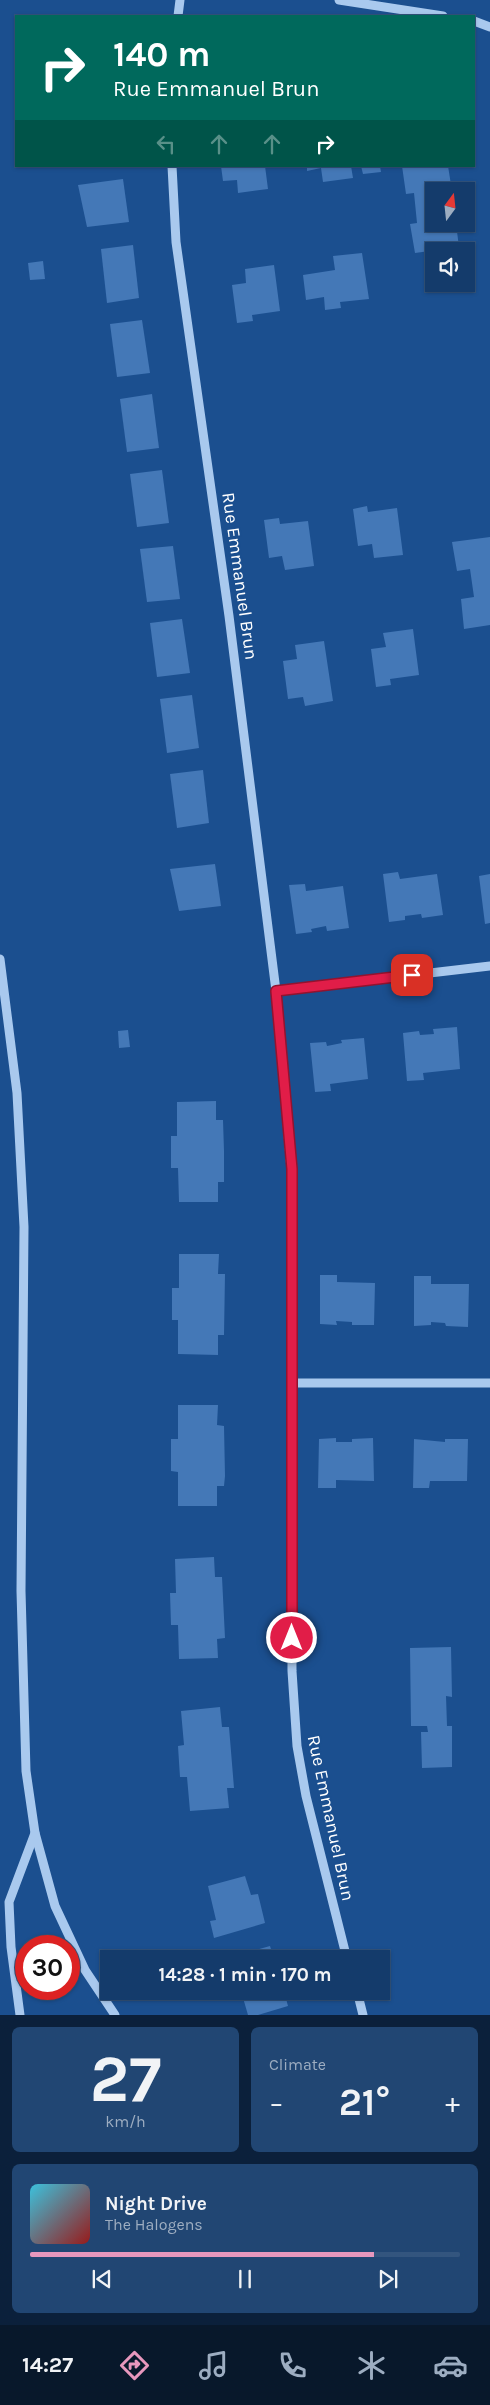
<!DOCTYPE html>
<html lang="en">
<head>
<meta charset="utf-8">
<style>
  body { margin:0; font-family:Karla,sans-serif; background:#214673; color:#f1f3f6; height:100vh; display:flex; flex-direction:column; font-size:19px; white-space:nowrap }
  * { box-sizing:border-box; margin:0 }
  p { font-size:16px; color:#9dadc1 }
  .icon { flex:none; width:28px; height:28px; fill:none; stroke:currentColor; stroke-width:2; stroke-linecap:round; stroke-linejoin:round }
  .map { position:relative; height:2015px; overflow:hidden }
  .details { display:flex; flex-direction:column; gap:12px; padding:12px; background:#0b203b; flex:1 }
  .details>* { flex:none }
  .guide { position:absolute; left:15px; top:15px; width:460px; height:152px; border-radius:0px; box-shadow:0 1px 4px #0004,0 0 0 1px #33557e; background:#00695c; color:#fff; overflow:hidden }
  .needle { width:32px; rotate:15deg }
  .fabs { position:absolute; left:425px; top:182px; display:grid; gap:10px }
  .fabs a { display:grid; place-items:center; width:50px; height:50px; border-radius:0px; background:#143b6b; box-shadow:0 1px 4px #0004,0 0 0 1px #33557e; font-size:25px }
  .speed { position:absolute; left:15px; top:1935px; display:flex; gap:10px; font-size:25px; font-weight:700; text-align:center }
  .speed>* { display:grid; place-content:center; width:65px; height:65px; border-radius:50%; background:#143b6b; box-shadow:0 1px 4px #0004,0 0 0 1px #33557e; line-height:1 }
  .speed .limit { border:8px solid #d22; background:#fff; color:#111 }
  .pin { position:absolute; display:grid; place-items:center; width:42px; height:42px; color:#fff; margin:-21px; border-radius:10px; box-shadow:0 2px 8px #0006 }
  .me { position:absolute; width:55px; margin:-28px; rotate:0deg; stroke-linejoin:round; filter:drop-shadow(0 0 4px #0008) }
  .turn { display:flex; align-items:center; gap:18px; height:105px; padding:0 15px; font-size:22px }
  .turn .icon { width:65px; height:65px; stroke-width:2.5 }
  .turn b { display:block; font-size:35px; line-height:42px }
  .lanes { display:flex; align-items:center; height:48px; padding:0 15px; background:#0003; justify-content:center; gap:25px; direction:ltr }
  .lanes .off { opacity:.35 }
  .big { font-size:38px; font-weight:700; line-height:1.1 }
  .details .widget { flex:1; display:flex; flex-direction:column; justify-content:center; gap:8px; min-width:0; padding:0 18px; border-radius:8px; background:#214673 }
  .details .dial { align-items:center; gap:0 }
  .dial b { font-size:65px; line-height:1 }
  .song { display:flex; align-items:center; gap:15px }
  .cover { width:60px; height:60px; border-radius:8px; background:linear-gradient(135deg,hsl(190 70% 55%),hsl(0 70% 35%)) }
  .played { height:5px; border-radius:2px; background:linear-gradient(90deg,#e797bd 80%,#33557e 80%) }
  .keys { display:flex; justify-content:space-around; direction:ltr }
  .heat { display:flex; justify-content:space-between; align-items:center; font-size:28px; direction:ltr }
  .details .tiles { flex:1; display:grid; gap:12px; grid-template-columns:1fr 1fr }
  .widget:last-child { grid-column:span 2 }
  .trip { position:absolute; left:100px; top:1950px; width:290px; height:50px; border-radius:0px; background:#143b6b; box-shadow:0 1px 4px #0004,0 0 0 1px #33557e; font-weight:700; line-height:50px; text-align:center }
  .dock { display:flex; height:80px; justify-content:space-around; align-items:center; background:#08182b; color:#9dadc1 }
  .dock .icon { width:35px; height:35px }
  .dock .current { color:#e797bd }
  .dock b { font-size:22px; color:#f1f3f6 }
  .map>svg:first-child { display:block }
  .building { fill:#4478b7 }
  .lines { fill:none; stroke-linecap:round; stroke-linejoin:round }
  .minor { stroke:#a9c9ee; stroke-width:9 }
  .route-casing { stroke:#92132f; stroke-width:12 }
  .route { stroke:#e11d48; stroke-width:9 }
  .labels { text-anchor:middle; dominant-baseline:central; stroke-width:4; stroke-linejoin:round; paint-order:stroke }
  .street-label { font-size:18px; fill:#fff; stroke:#1b4f8f }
</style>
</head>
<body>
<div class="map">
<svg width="490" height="2015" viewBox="0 0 490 2015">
  <rect width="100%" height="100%" fill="#1b4f8f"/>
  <!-- building -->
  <g class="building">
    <path d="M221,166H265L268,189L238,193L237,180L223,181Z"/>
    <path d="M307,166H351L353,178L323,182L321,168L307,171Z"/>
    <path d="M361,166H380L381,172L363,174Z"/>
    <path d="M402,166H448L452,191H434V224H456L459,247L415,253L410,224L417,223L414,193L406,194Z"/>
    <path d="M123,179L129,222L87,227L78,185Z"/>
    <path d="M133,245L139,298L107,303L101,249Z"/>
    <path d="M362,253L369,299L340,302L341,308L325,310L324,297L306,300L303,275L335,270L333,256Z"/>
    <path d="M43,261L45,279L30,280L28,263Z"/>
    <path d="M274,265L280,311L252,315L253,321L237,323L232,285L246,283L245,269Z"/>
    <path d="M142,320L150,373L117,377L110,324Z"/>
    <path d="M152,394L159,448L127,452L120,399Z"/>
    <path d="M162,470L169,523L137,527L130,474Z"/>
    <path d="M367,506L368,512L397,508L403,555L374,558L372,544L358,546L353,509Z"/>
    <path d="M279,518L280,524L308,521L314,566L285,570L282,556L269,558L264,520Z"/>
    <path d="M490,537V625L464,629L461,599L474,597L470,569L457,571L452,542Z"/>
    <path d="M173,546L180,599L147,602L140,549Z"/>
    <path d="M182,619L190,673L157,677L150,623Z"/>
    <path d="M413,629L419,675L390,679L391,685L376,687L371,649L386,647L383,633Z"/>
    <path d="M324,641L333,701L305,706L303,697L288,699L283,661L297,659L295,645Z"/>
    <path d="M192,695L199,748L167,753L160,699Z"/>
    <path d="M203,770L209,823L177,828L170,774Z"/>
    <path d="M215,864L221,906L179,911L170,869Z"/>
    <path d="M398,872L400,879L437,874L443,915L422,918L421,914L405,916V920L389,922L383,874Z"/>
    <path d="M490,874V923L485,924L479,876Z"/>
    <path d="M305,884L306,891L343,886L349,928L327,931L326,926L311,929L312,932L296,934L289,885Z"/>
    <path d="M457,1027L460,1069L423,1073L424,1080L407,1081L403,1033L419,1031L420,1035L434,1034L433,1029Z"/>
    <path d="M128,1030L130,1047L119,1048L118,1031Z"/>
    <path d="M364,1038L368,1079L330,1084L331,1091L315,1092L310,1043L326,1042L327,1046L342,1043L341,1040Z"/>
    <path d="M216,1101V1120H223L224,1151V1182H218V1202H179L178,1168H171V1136H177V1102Z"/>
    <path d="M179,1254H219L218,1274H225L224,1335H218V1355L178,1354V1320H172V1288H179Z"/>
    <path d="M320,1275H337V1282L375,1283L374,1325H352V1322L336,1321L337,1325L320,1324Z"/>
    <path d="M414,1276H431V1284H469L468,1327L446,1326L445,1323L431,1322V1325L414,1326Z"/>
    <path d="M178,1405H218L217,1425L224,1426L225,1476L224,1486H217V1506H178V1472L171,1471V1439H178Z"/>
    <path d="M336,1438V1442H352V1439L373,1438L374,1481L336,1480V1488H318L319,1439Z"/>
    <path d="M414,1439L445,1442V1439H468L467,1481H430L429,1488H413Z"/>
    <path d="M214,1557L215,1577H222L225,1638L217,1639L218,1658L179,1659L178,1625H171L170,1593H176L175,1559Z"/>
    <path d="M451,1647L452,1697L446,1696L447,1726H452V1767L422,1768L421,1732H428L427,1726H411L410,1648Z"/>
    <path d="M220,1707L222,1727H229L234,1788H227L229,1808L190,1811L187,1777H180L179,1762L178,1746L184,1745L181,1711Z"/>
    <path d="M245,1876L251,1895L258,1894L265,1923L214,1938L210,1921L216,1920L208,1886Z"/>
    <path d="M270,1946L274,1959H228V1958Z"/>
    <path d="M241,1991H284L288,2006L258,2015H248Z"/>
  </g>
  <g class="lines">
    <!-- minor -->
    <g class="minor">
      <path d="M339,0L443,16"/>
      <path d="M178,16L180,0"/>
      <path d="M474,21L490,27"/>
      <path d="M172,166L176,242L229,616L276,991L291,1169L292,1671L297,1746L306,1796L347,1959"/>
      <path d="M0,959L17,1093L24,1227L21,1591L26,1771L35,1833L55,1906L85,1970L115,2015"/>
      <path d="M276,991L490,966"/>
      <path d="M292,1383H490"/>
      <path d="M357,1991L363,2015"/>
      <path d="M20,2015L11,1947L9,1902L35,1833"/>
    </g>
  </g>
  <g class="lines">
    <defs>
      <path id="route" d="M292,1638V1169L276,991L412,975"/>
    </defs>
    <!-- route casing -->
    <use href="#route" class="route-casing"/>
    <!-- route -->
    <use href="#route" class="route"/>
  </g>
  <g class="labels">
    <!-- street labels -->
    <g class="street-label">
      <text transform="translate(240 576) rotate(82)">Rue Emmanuel Brun</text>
      <text transform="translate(331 1818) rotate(78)">Rue Emmanuel Brun</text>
    </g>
  </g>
</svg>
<div class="fabs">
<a><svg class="needle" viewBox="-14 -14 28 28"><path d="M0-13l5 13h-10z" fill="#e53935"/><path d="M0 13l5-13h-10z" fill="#9dadc1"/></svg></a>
<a><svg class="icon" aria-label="sound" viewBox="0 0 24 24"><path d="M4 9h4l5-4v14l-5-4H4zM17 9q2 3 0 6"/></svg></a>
</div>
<div class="speed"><div class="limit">30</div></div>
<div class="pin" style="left:412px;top:975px;background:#d93025"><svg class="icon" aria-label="arrive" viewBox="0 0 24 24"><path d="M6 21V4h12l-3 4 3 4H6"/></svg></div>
<svg class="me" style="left:292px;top:1638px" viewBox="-20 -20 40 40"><circle r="17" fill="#e11d48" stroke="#fff" stroke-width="3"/><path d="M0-11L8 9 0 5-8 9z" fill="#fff"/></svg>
<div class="trip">14:28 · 1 min · 170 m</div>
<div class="guide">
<div class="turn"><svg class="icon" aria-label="right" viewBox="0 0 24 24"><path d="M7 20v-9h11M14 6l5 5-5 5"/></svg><div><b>140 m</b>Rue Emmanuel Brun</div></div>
<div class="lanes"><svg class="icon off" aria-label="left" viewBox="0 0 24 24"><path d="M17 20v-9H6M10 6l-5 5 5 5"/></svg><svg class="icon off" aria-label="ahead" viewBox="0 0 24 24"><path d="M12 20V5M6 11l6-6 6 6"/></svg><svg class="icon off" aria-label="ahead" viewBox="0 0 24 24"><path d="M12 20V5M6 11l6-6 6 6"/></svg><svg class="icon" aria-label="right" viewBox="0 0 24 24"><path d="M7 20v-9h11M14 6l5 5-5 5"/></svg></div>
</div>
</div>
<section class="details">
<div class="tiles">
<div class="widget dial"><b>27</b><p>km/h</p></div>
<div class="widget"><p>Climate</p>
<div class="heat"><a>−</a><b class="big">21°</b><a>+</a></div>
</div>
<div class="widget">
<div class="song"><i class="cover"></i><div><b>Night Drive</b><p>The Halogens</p></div></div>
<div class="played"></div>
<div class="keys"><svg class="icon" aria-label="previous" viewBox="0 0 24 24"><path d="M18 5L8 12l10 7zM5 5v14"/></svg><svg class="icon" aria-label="pause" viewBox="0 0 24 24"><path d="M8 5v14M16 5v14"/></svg><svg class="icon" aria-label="next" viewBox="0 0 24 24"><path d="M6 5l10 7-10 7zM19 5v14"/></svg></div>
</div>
</div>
</section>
<nav class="dock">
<b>14:27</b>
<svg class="icon current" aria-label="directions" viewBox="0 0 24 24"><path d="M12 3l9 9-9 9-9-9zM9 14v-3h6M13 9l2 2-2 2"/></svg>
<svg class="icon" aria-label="music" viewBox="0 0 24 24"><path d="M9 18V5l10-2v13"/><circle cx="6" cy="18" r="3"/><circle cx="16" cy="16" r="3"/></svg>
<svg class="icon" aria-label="phone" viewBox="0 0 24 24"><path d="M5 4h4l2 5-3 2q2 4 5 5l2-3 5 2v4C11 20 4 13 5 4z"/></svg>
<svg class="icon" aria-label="climate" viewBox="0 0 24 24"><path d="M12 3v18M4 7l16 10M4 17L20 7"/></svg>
<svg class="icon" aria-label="car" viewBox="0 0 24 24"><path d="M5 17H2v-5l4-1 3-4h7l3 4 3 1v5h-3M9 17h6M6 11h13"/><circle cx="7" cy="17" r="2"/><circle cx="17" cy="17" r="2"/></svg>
</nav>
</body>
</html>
